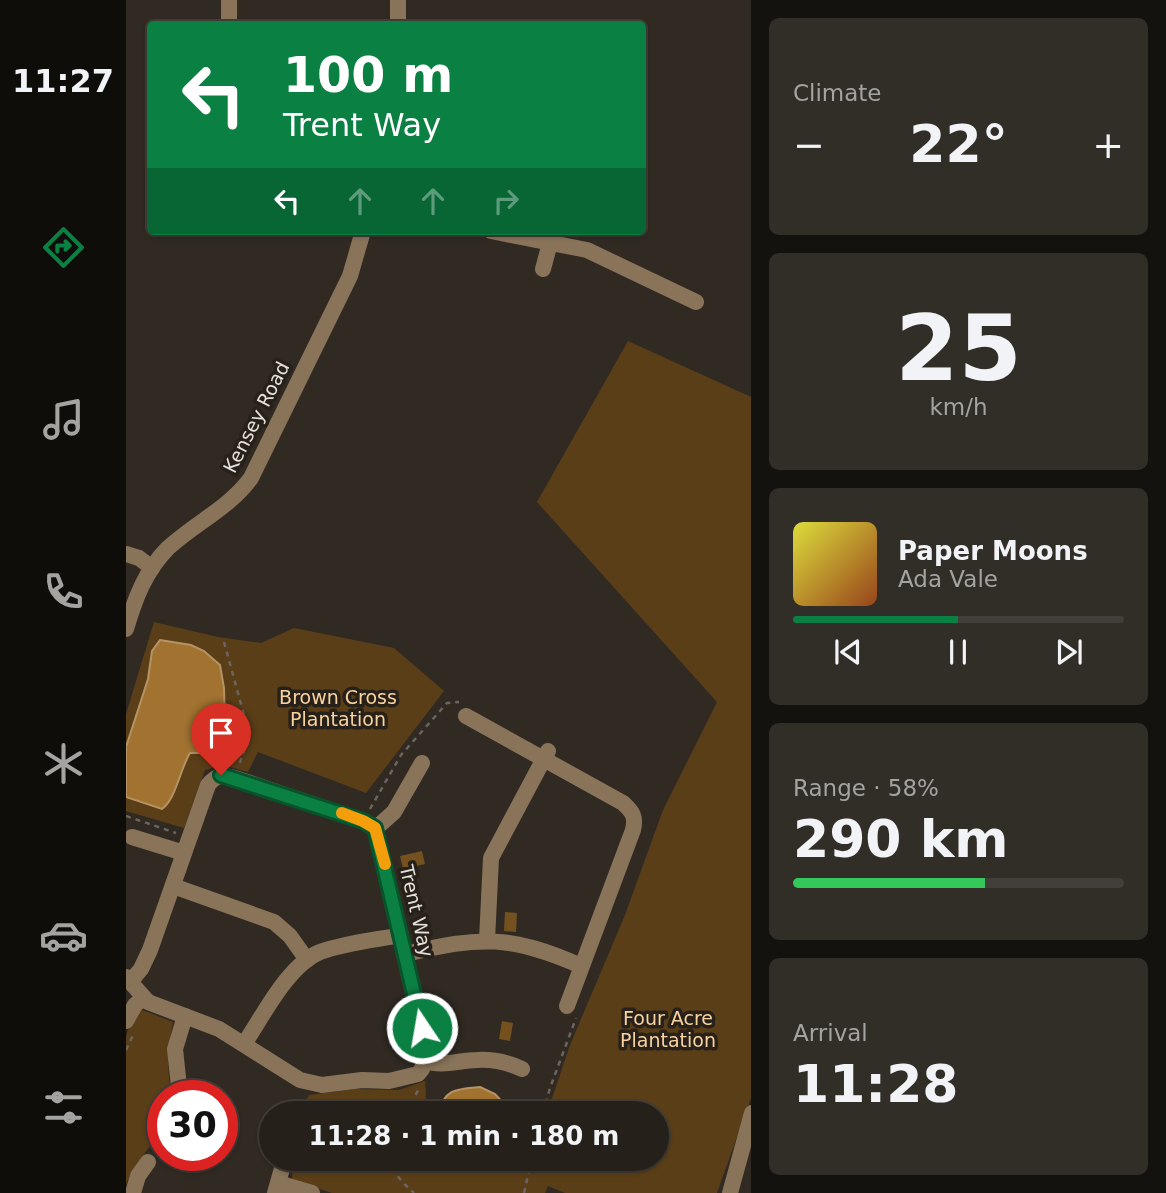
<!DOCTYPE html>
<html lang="en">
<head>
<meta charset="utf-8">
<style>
  body { margin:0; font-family:"DejaVu Sans",sans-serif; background:#312d27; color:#f1f3f6; height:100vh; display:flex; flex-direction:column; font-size:26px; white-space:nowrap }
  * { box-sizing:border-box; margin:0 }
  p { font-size:23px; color:#a3a3a2 }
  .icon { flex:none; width:38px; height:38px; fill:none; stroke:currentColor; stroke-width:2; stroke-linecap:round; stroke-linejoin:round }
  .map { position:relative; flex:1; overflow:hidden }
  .sheet { display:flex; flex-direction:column; gap:18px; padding:18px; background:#14120e; width:415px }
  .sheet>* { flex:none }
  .guide { position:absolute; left:21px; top:21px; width:499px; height:214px; border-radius:7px; box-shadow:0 2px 5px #0004,0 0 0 2px #423e39; background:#0b8043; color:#fff; overflow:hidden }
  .speed { position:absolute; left:21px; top:1080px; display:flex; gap:14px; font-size:35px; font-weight:700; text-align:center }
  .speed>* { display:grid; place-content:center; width:91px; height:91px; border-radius:50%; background:#25201a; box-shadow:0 2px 5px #0004,0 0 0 2px #423e39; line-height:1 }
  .speed .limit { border:10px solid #d22; background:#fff; color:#111 }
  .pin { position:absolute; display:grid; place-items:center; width:60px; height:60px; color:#fff; margin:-72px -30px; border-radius:50% 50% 50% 0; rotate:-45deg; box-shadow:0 0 7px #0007 }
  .pin .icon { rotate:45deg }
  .me { position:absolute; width:77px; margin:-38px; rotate:348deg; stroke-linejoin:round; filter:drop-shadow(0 0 5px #0008) }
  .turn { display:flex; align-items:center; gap:24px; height:147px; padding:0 21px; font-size:32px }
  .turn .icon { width:91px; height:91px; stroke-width:2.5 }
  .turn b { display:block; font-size:49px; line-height:60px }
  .lanes { display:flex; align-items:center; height:66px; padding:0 21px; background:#0003; justify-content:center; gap:35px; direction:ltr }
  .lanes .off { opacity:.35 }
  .big { font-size:52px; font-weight:700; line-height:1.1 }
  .sheet .tile { flex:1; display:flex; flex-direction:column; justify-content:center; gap:10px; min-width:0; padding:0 24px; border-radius:10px; background:#312d27 }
  .sheet .dial { align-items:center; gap:0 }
  .dial b { font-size:91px; line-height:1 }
  .song { display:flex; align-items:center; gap:21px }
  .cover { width:84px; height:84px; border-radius:10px; background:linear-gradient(135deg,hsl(60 70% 55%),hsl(20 70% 35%)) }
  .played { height:7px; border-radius:4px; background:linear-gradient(90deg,#0b8043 50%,#423e39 50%) }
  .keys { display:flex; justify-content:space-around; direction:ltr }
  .heat { display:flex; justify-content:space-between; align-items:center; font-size:38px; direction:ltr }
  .charge { height:10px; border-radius:5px; background:linear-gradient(90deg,#34c759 58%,#423e39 0) }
  .trip { position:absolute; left:133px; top:1101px; width:410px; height:70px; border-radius:35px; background:#25201a; box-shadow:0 2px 5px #0004,0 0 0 2px #423e39; font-weight:700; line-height:70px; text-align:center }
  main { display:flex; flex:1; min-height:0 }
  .tab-bar { display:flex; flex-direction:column; width:126px; justify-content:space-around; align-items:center; background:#0f0d0a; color:#a3a3a2 }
  .tab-bar .icon { width:49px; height:49px }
  .tab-bar .selected { color:#0b8043 }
  .tab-bar b { font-size:32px; color:#f1f3f6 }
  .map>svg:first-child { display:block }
  .green { fill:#5a3e18 }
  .water { fill:#a17230; stroke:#b59364; stroke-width:2 }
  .building { fill:#74511e }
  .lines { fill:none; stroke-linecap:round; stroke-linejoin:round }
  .path { stroke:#6c655f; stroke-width:2.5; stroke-dasharray:5 5; stroke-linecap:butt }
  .minor { stroke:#89745a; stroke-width:16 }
  .route-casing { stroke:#07532c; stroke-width:18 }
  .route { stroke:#0b8043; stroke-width:12 }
  .slow { stroke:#f59e0b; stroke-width:12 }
  .labels { text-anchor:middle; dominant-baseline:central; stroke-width:7; stroke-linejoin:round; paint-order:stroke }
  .street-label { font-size:19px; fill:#e5e1dc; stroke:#272119 }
  .park-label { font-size:19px; fill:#f9d2a0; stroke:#272119 }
</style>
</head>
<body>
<main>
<nav class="tab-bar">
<b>11:27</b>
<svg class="icon selected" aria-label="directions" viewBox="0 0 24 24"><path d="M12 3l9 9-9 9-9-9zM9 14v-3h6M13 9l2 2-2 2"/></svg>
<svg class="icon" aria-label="music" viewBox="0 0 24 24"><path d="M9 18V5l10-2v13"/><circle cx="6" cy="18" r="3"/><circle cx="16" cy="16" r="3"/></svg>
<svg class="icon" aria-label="phone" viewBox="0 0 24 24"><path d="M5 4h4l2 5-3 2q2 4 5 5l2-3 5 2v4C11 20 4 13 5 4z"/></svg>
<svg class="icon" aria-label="climate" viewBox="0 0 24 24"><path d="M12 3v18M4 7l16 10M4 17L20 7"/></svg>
<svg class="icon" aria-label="car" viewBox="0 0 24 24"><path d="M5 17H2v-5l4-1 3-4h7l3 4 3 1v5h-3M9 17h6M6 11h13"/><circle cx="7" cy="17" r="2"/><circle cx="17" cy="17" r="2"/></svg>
<svg class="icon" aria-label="filters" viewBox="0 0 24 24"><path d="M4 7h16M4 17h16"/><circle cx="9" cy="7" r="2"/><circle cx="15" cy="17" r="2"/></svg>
</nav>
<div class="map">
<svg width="626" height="1193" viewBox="0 0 626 1193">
  <rect width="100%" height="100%" fill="#312a23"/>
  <!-- green -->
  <g class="green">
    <path d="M502,341L625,397L626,1095L591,1193H439L422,1186L419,1193H206L166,1180L167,1159L530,1158V1113H421L444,1045L499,915L537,810L591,702L411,502Z"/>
    <path d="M28,622L92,637L135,643L168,628L268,648L318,691L240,793L132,752L122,772L97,765L79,770L58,828L0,811V797L36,809C52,798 54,770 64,753L65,645L51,643L26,651L22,679L0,747V714Z"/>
    <path d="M11,1008L47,1022C42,1048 40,1070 46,1095L37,1096V1130L17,1155L0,1184V1036Z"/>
    <path d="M299,1081L301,1113H174L183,1095L230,1089L273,1090Z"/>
  </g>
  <!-- water -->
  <g class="water">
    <path d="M34,640L65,645L78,651L94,665L98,688L99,725L82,753H64C54,769 50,799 36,809L0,797V747L22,679L26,651Z"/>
    <path d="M354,1087L369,1094L383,1109L382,1113H313C318,1088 332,1089 354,1087Z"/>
  </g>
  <!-- building -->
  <g class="building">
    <path d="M296,851L299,864L277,869L274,856Z"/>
    <path d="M379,912L391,913L390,932L378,931Z"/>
    <path d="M376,1021L387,1023L384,1041L373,1039Z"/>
  </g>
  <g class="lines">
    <!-- path -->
    <g class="path">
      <path d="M98,642L118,715L121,742L113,765"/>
      <path d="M244,809L275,755L321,703L333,702"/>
      <path d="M0,816L50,833"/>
      <path d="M0,1050L8,1033"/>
      <path d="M192,1113L195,1099"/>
      <path d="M281,1113L293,1088"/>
      <path d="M417,1113L424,1088L450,1018"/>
      <path d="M264,1158C268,1175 276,1182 288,1193"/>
      <path d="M398,1193L406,1158"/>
    </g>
    <!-- minor -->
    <g class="minor">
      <path d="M103,0V24"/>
      <path d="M272,0V24"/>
      <path d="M365,231L461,250L570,302"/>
      <path d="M417,269L424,243"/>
      <path d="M0,554L13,558L26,568"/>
      <path d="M0,629C9,599 19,571 42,548C69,523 103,508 125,478L224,276L237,231"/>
      <path d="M340,716L497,803C507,812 510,817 507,830L441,1006"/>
      <path d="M249,829L268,812L296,763"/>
      <path d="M6,837L58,853"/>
      <path d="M47,886L148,922L164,936L181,960"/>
      <path d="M361,940L365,858L422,751"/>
      <path d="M280,954C354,936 385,935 455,966"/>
      <path d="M0,977L22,1002L93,1029L174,1080L196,1085L236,1080L263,1081L292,1074L296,1069L301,1053L249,829L237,821L109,778C96,775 91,774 82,785L24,950L15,969L5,981"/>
      <path d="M0,1021L9,1005L17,998"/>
      <path d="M118,1044C137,1016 162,965 194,952C219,943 249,940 275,935"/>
      <path d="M300,1061C316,1067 334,1060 351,1060C368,1059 381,1062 396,1069"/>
      <path d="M54,1096L49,1049L59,1016"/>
      <path d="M152,1183L186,1193"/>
      <path d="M7,1193L12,1176L22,1162"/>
      <path d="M149,1193L159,1158"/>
      <path d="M604,1193L626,1113"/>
    </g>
  </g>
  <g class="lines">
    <defs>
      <path id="route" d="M95,775L237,821L249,828L296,1028"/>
    </defs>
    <!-- route casing -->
    <use href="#route" class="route-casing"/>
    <!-- route -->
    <use href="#route" class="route"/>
    <!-- slow -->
    <path class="slow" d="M216,813L237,821L249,828L259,864"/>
  </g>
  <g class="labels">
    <!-- street labels -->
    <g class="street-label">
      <text transform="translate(130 417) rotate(-63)">Kensey Road</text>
      <text transform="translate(291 911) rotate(77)">Trent Way</text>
    </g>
    <!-- park labels -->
    <g class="park-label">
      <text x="212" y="697">Brown Cross<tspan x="212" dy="22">Plantation</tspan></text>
      <text x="542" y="1018">Four Acre<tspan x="542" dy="22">Plantation</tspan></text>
    </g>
  </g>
</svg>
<div class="speed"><div class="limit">30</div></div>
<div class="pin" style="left:95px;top:775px;background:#d93025"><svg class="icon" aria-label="arrive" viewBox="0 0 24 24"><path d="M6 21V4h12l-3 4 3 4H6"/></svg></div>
<svg class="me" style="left:296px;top:1028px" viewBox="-20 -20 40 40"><circle r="17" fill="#0b8043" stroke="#fff" stroke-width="3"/><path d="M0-11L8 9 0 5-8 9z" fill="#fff"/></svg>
<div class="trip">11:28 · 1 min · 180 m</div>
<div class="guide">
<div class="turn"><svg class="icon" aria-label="left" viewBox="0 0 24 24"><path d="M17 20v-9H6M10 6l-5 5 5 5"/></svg><div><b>100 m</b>Trent Way</div></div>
<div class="lanes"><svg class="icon" aria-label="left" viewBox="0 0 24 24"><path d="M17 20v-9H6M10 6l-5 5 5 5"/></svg><svg class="icon off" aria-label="ahead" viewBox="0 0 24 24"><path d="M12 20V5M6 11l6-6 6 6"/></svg><svg class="icon off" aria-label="ahead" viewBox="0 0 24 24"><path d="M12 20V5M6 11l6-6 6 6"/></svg><svg class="icon off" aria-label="right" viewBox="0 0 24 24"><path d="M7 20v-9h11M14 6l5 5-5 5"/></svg></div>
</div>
</div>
<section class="sheet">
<div class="tile"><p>Climate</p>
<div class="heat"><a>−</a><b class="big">22°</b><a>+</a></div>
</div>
<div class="tile dial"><b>25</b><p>km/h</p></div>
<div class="tile">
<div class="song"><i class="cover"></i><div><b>Paper Moons</b><p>Ada Vale</p></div></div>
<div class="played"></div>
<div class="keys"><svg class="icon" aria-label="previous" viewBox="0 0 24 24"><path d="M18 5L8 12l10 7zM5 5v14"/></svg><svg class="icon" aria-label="pause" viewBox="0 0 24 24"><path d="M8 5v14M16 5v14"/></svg><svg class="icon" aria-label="next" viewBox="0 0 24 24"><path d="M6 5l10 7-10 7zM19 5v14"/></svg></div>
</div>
<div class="tile"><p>Range · 58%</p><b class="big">290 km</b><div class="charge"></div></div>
<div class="tile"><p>Arrival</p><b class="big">11:28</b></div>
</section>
</main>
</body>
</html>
